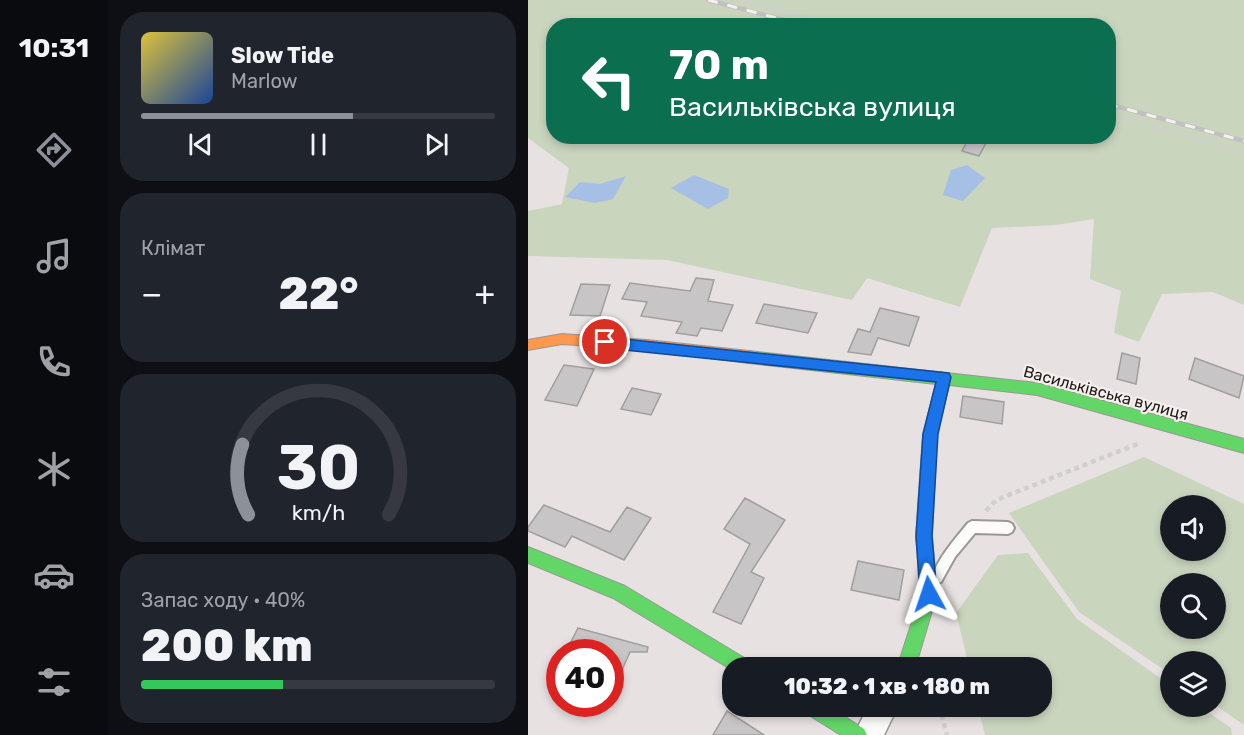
<!DOCTYPE html>
<html lang="uk">
<head>
<meta charset="utf-8">
<style>
  body { margin:0; font-family:Rubik,sans-serif; background:#20242c; color:#f1f3f6; height:100vh; display:flex; flex-direction:column; font-size:22px; white-space:nowrap }
  * { box-sizing:border-box; margin:0 }
  p { font-size:20px; color:#9ea1a6 }
  .icon { flex:none; width:33px; height:33px; fill:none; stroke:currentColor; stroke-width:2; stroke-linecap:round; stroke-linejoin:round }
  .map { position:relative; flex:1; overflow:hidden }
  .side { display:flex; flex-direction:column; gap:12px; padding:12px; background:#0d0f14; width:420px }
  .side>* { flex:none }
  .top-card { position:absolute; left:18px; top:18px; width:570px; height:126px; border-radius:24px; box-shadow:0 3px 9px #0003; background:#0b6e4f; color:#fff; overflow:hidden }
  .controls { position:absolute; left:632px; top:495px; display:grid; gap:12px }
  .controls a { display:grid; place-items:center; width:66px; height:66px; border-radius:50%; background:#171b24; box-shadow:0 3px 9px #0003; font-size:30px }
  .speed { position:absolute; left:18px; top:639px; display:flex; gap:12px; font-size:30px; font-weight:700; text-align:center }
  .speed>* { display:grid; place-content:center; width:78px; height:78px; border-radius:50%; background:#171b24; box-shadow:0 3px 9px #0003; line-height:1 }
  .speed .limit { border:9px solid #d22; background:#fff; color:#111 }
  .pin { position:absolute; display:grid; place-items:center; width:51px; height:51px; color:#fff; margin:-26px; border:3px solid #fff; border-radius:50%; box-shadow:0 2px 6px #0007 }
  .me { position:absolute; width:66px; margin:-33px; rotate:355deg; stroke-linejoin:round; filter:drop-shadow(0 0 4px #0008) }
  .turn { display:flex; align-items:center; gap:21px; height:126px; padding:0 24px; font-size:27px }
  .turn .icon { width:78px; height:78px; stroke-width:2.5 }
  .turn b { display:block; font-size:42px; line-height:51px }
  .big { font-size:45px; font-weight:800; line-height:1.1 }
  .side .widget { flex:1; display:flex; flex-direction:column; justify-content:center; gap:9px; min-width:0; padding:0 21px; border-radius:24px; background:#20242c }
  .side .dial { align-items:center; gap:0 }
  .dial svg { height:156px; overflow:visible; fill:none; stroke:#363941; stroke-width:7; stroke-linecap:round; text-anchor:middle }
  .dial text { fill:#f1f3f6; stroke:none }
  .song { display:flex; align-items:center; gap:18px }
  .cover { width:72px; height:72px; border-radius:9px; background:linear-gradient(135deg,hsl(50 70% 55%),hsl(220 70% 35%)) }
  .played { height:6px; border-radius:3px; background:linear-gradient(90deg,#8c9099 60%,#363941 60%) }
  .keys { display:flex; justify-content:space-around; direction:ltr }
  .heat { display:flex; justify-content:space-between; align-items:center; font-size:33px; direction:ltr }
  .charge { height:9px; border-radius:4px; background:linear-gradient(90deg,#34c759 40%,#363941 0) }
  .trip { position:absolute; left:194px; top:657px; width:330px; height:60px; border-radius:24px; background:#171b24; box-shadow:0 3px 9px #0003; font-weight:800; line-height:60px; text-align:center }
  main { display:flex; flex:1; min-height:0 }
  .tabs { display:flex; flex-direction:column; width:108px; justify-content:space-around; align-items:center; background:#090b0e; color:#9ea1a6 }
  .tabs .icon { width:42px; height:42px }
  .tabs .active { color:#8c9099 }
  .tabs b { font-size:27px; color:#f1f3f6 }
  .map>svg:first-child { display:block }
  .green { fill:#cad5be; fill-rule:evenodd }
  .water { fill:#a5bfe5 }
  .building { fill:#c8c5c6; stroke:#a19e9f; stroke-width:1.5 }
  .lines { fill:none; stroke-linecap:round; stroke-linejoin:round }
  .lane-casing { stroke:#9a9796; stroke-width:4 }
  .street-casing { stroke:#9a9796; stroke-width:3 }
  .fast-casing { stroke:#9a9796; stroke-width:2 }
  .slow-casing { stroke:#9a9796; stroke-width:2 }
  .path-far1 { stroke:#d0cece; stroke-width:3; stroke-dasharray:3 2; stroke-linecap:butt }
  .path { stroke:#d0cece; stroke-width:4.5; stroke-dasharray:5 4; stroke-linecap:butt }
  .lane { fill:#fbfbfa; fill-rule:evenodd }
  .street { fill:#fbfbfa; fill-rule:evenodd }
  .fast { fill:#63d668; fill-rule:evenodd }
  .slow { fill:#ff974d; fill-rule:evenodd }
  .rail-casing { stroke:#c2c1c1; stroke-width:4.5 }
  .rail { stroke:#f6efec; stroke-width:3; stroke-dasharray:10; stroke-linecap:butt }
  .route { fill:#1a73e8; stroke:#114b97; stroke-width:1.5 }
  .labels { text-anchor:middle; dominant-baseline:central; stroke-width:4.5; stroke-linejoin:round; paint-order:stroke }
  .street-label { font-size:16px; fill:#1e1b1a; stroke:#f6efec }
</style>
</head>
<body>
<main>
<nav class="tabs">
<b>10:31</b>
<svg class="icon active" aria-label="directions" viewBox="0 0 24 24"><path d="M12 3l9 9-9 9-9-9zM9 14v-3h6M13 9l2 2-2 2"/></svg>
<svg class="icon" aria-label="music" viewBox="0 0 24 24"><path d="M9 18V5l10-2v13"/><circle cx="6" cy="18" r="3"/><circle cx="16" cy="16" r="3"/></svg>
<svg class="icon" aria-label="phone" viewBox="0 0 24 24"><path d="M5 4h4l2 5-3 2q2 4 5 5l2-3 5 2v4C11 20 4 13 5 4z"/></svg>
<svg class="icon" aria-label="climate" viewBox="0 0 24 24"><path d="M12 3v18M4 7l16 10M4 17L20 7"/></svg>
<svg class="icon" aria-label="car" viewBox="0 0 24 24"><path d="M5 17H2v-5l4-1 3-4h7l3 4 3 1v5h-3M9 17h6M6 11h13"/><circle cx="7" cy="17" r="2"/><circle cx="17" cy="17" r="2"/></svg>
<svg class="icon" aria-label="filters" viewBox="0 0 24 24"><path d="M4 7h16M4 17h16"/><circle cx="9" cy="7" r="2"/><circle cx="15" cy="17" r="2"/></svg>
</nav>
<section class="side">
<div class="widget">
<div class="song"><i class="cover"></i><div><b>Slow Tide</b><p>Marlow</p></div></div>
<div class="played"></div>
<div class="keys"><svg class="icon" aria-label="previous" viewBox="0 0 24 24"><path d="M18 5L8 12l10 7zM5 5v14"/></svg><svg class="icon" aria-label="pause" viewBox="0 0 24 24"><path d="M8 5v14M16 5v14"/></svg><svg class="icon" aria-label="next" viewBox="0 0 24 24"><path d="M6 5l10 7-10 7zM19 5v14"/></svg></div>
</div>
<div class="widget"><p>Клімат</p>
<div class="heat"><a>−</a><b class="big">22°</b><a>+</a></div>
</div>
<div class="widget dial"><svg viewBox="0 0 100 80">
<path d="M14 69A42 42 0 1 1 86 69"/>
<path d="M14 69A42 42 0 0 1 11 33" stroke="#8c9099"/>
<text x="50" y="56" font-size="32" font-weight="700">30</text>
<text x="50" y="72" font-size="11">km/h</text>
</svg></div>
<div class="widget"><p>Запас ходу · 40%</p><b class="big">200 km</b><div class="charge"></div></div>
</section>
<div class="map">
<svg width="716" height="735" viewBox="0 0 716 735">
  <rect width="100%" height="100%" fill="#e7e2e1"/>
  <!-- green -->
  <g class="green">
    <path d="M0,0H716V305L685,292L634,294L611,342L586,333L593,291L562,279L566,219L528,225L464,228L432,307L339,278L324,300L139,260L0,256V211L34,204L41,168L0,138ZM26,26H580V136H26Z"/>
    <path d="M616,457L716,504V725L687,705V662H642V674L551,612L481,513ZM642,506H687V550H642ZM642,584H687V628H642Z"/>
    <path d="M500,553L549,619L642,685V706L673,707L703,728L704,735H457L450,707L513,706V668L441,667L428,613L470,555Z"/>
  </g>
  <!-- water -->
  <g class="water">
    <path d="M439,165L457,178L435,201L415,195L423,170Z"/>
    <path d="M166,175L201,189L200,198L180,209L143,188Z"/>
    <path d="M98,176L85,199L67,203L37,197L52,182L72,184Z"/>
  </g>
  <!-- building -->
  <g class="building">
    <path d="M442,136L459,141L451,156L434,151Z"/>
    <path d="M168,278L186,280L180,301L205,305L194,331L173,328L169,336L148,333L154,322L113,316L119,302L94,299L102,283L162,291Z"/>
    <path d="M53,284L82,285L72,316L42,315Z"/>
    <path d="M236,304L289,313L280,333L228,323Z"/>
    <path d="M352,308L391,317L381,346L350,338L343,355L320,352L330,329L342,332Z"/>
    <path d="M594,353L612,358L608,384L589,379Z"/>
    <path d="M667,358L716,376L711,398L661,379Z"/>
    <path d="M36,365L66,369L49,406L17,400Z"/>
    <path d="M104,388L133,394L123,415L93,409Z"/>
    <path d="M435,396L476,402L474,424L432,417Z"/>
    <path d="M217,498L257,520L223,572L236,578L213,624L185,612L222,544L196,529Z"/>
    <path d="M16,505L82,532L99,507L123,518L96,560L44,536L37,547L0,531V527Z"/>
    <path d="M330,561L376,570L371,600L323,590Z"/>
    <path d="M50,628L120,647L119,652H102L82,697V652H38Z"/>
    <path d="M199,711L236,735H185Z"/>
  </g>
  <g class="lines">
    <defs>
      <path id="lane" d="M444,521L480,522L484,524L486,528L484,532L480,534L447,533L427,557L413,582L409,584L405,582L403,578C411,557 426,540 440,523Z"/>
      <path id="street" d="M340,706H370L356,735H326Z"/>
      <g id="fast">
        <path d="M221,351L509,383L716,439V453L509,395L421,385L409,434L404,536L409,594L387,668H369L393,594L388,536L395,434L408,384L221,363L216,361L214,357L216,353Z"/>
        <path d="M0,547L97,586L223,662L226,668H204V670L85,598L0,563Z"/>
        <path d="M273,706H300L336,729L339,735H313L276,712Z"/>
      </g>
      <path id="slow" d="M34,334L119,340L221,351L226,353L228,357L226,361L221,363L119,350L34,344L0,350V340Z"/>
    </defs>
    <!-- lane casing -->
    <use href="#lane" class="lane-casing"/>
    <!-- street casing -->
    <use href="#street" class="street-casing"/>
    <!-- fast casing -->
    <use href="#fast" class="fast-casing"/>
    <!-- slow casing -->
    <use href="#slow" class="slow-casing"/>
    <!-- path-far1 -->
    <g class="path-far1">
      <path d="M213,0L309,26"/>
      <path d="M144,26L152,21L170,26"/>
      <path d="M580,114L716,152"/>
    </g>
    <!-- path -->
    <g class="path">
      <path d="M458,511L468,500L612,443"/>
      <path d="M411,706L419,735"/>
    </g>
    <!-- lane -->
    <use href="#lane" class="lane"/>
    <!-- street -->
    <use href="#street" class="street"/>
    <!-- fast -->
    <use href="#fast" class="fast"/>
    <!-- slow -->
    <use href="#slow" class="slow"/>
    <defs>
      <g id="rail">
        <path d="M180,0L279,26"/>
        <path d="M580,104L716,141"/>
      </g>
    </defs>
    <!-- rail casing -->
    <use href="#rail" class="rail-casing"/>
    <!-- rail -->
    <use href="#rail" class="rail"/>
  </g>
  <!-- route -->
  <path class="route" d="M77,337L421,373L423,377L410,434L404,536L409,594L407,600L401,603L395,600L392,594L388,536L395,434L408,382L77,348L70,342Z"/>
  <g class="labels">
    <!-- street labels -->
    <g class="street-label">
      <text transform="translate(578 393) rotate(15)">Васильківська вулиця</text>
    </g>
  </g>
</svg>
<div class="controls">
<a><svg class="icon" aria-label="sound" viewBox="0 0 24 24"><path d="M4 9h4l5-4v14l-5-4H4zM17 9q2 3 0 6"/></svg></a>
<a><svg class="icon" aria-label="search" viewBox="0 0 24 24"><circle cx="10" cy="10" r="6"/><path d="M15 15l6 6"/></svg></a>
<a><svg class="icon" aria-label="layers" viewBox="0 0 24 24"><path d="M12 4l9 5-9 5-9-5zM3 14l9 5 9-5"/></svg></a>
</div>
<div class="speed"><div class="limit">40</div></div>
<div class="pin" style="left:77px;top:342px;background:#d93025"><svg class="icon" aria-label="arrive" viewBox="0 0 24 24"><path d="M6 21V4h12l-3 4 3 4H6"/></svg></div>
<svg class="me" style="left:401px;top:594px" viewBox="-20 -20 40 40"><path d="M0-17L14 15 0 8-14 15z" fill="#1a73e8" stroke="#fff" stroke-width="4"/></svg>
<div class="trip">10:32 · 1 хв · 180 m</div>
<div class="top-card">
<div class="turn"><svg class="icon" aria-label="left" viewBox="0 0 24 24"><path d="M17 20v-9H6M10 6l-5 5 5 5"/></svg><div><b>70 m</b>Васильківська вулиця</div></div>
</div>
</div>
</main>
</body>
</html>
